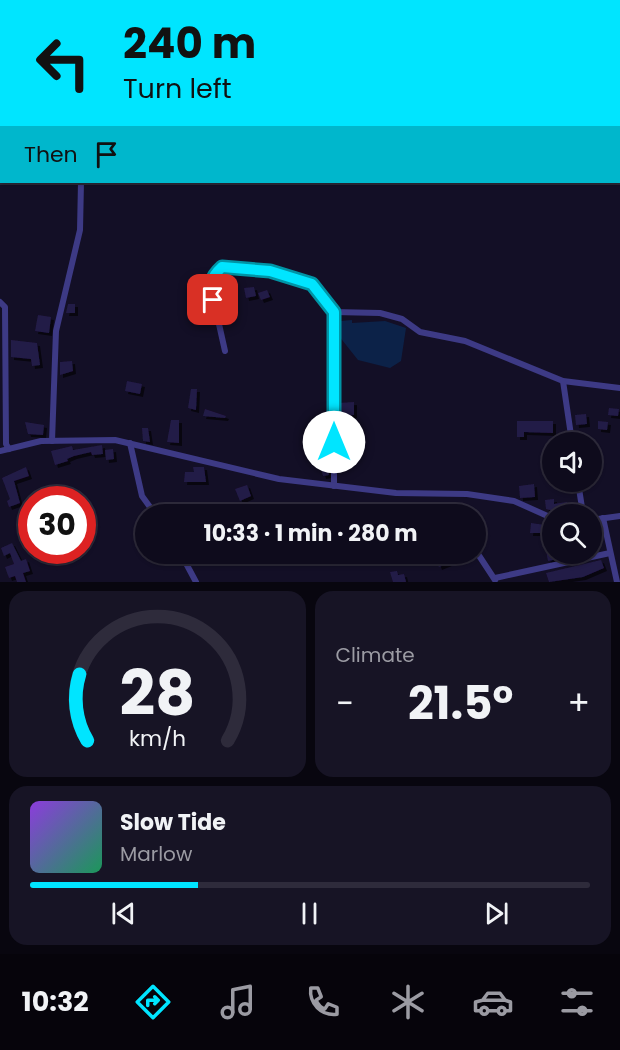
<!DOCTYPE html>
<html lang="en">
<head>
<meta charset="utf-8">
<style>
  body { margin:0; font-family:Poppins,sans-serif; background:#171425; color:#f1f3f6; height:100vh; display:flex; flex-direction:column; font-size:22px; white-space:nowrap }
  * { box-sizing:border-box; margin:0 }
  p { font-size:20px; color:#9b9ba3 }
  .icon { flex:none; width:33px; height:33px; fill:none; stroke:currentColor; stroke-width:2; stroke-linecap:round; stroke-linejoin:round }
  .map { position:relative; height:582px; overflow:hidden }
  .panel { display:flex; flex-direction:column; gap:9px; padding:9px; background:#08060f; flex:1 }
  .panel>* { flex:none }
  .hud { position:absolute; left:0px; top:0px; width:621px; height:183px; box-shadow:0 2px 4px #0004,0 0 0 2px #2e2b3b; background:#00e5ff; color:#111; overflow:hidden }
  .buttons { position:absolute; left:542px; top:432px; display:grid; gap:12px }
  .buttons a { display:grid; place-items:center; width:60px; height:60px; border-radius:50%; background:#0e0b1c; box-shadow:0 2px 4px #0004,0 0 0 2px #2e2b3b; font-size:30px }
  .speed { position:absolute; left:18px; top:486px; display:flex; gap:12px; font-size:30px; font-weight:700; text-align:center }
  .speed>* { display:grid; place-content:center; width:78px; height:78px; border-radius:50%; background:#0e0b1c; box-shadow:0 2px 4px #0004,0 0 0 2px #2e2b3b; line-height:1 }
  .speed .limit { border:9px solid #d22; background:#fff; color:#111 }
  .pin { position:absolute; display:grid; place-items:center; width:51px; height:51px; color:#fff; margin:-26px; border-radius:12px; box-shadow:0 3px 9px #0006 }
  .me { position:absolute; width:66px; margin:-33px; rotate:0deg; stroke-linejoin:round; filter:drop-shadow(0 0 4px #0008) }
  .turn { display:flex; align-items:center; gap:21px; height:126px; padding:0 24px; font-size:27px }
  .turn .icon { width:78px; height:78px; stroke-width:2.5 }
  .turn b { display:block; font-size:42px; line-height:51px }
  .then { display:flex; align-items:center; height:57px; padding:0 24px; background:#0003; gap:12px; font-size:22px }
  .big { font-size:45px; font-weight:700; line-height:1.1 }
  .panel .widget { flex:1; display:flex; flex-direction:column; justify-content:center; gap:9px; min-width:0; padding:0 21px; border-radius:18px; background:#171425 }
  .panel .dial { align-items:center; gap:0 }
  .dial svg { height:156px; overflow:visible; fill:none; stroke:#2e2b3b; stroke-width:7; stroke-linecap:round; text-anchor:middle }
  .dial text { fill:#f1f3f6; stroke:none }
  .song { display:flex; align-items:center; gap:18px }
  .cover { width:72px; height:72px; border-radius:9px; background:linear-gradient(135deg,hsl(270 70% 55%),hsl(150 70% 35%)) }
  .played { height:6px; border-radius:3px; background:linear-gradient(90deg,#00e5ff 30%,#2e2b3b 30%) }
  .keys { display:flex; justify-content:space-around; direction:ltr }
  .heat { display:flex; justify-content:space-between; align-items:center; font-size:33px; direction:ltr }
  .panel .tiles { flex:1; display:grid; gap:9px; grid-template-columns:1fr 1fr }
  .widget:last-child { grid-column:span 2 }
  .trip { position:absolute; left:135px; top:504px; width:351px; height:60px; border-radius:30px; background:#0e0b1c; box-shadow:0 2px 4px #0004,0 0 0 2px #2e2b3b; font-weight:700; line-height:60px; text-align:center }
  .dock { display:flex; height:96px; justify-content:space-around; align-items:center; background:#06040b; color:#9b9ba3 }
  .dock .icon { width:42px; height:42px }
  .dock .current { color:#00e5ff }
  .dock b { font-size:27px; color:#f1f3f6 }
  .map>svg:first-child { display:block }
  .water { fill:#0c2248 }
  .building { fill:#241b47; filter:url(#shadow) }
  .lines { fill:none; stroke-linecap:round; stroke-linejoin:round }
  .minor { stroke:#3d3a85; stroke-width:6 }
  .route-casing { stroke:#0095a6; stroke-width:15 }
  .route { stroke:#00e5ff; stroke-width:10 }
</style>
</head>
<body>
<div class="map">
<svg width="620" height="582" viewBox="0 0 620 582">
  <defs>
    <filter id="shadow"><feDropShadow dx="3" dy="3" stdDeviation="0" flood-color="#0009"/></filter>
  </defs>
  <rect width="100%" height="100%" fill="#130f26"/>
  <!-- water -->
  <g class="water">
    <path d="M80,0H174L175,1L80,2Z"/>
    <path d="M427,0H569L425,1Z"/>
    <path d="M352,320V323L385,321L406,328L401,361L390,368L358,360L335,331L341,321Z"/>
  </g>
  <!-- building -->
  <g class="building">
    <path d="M254,287L256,296L246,298L244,288Z"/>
    <path d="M267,290L270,297L261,300L258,293Z"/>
    <path d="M217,292L234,294L233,312L223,313L222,300H219Z"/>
    <path d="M68,304H75V313H66Z"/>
    <path d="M38,315L51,317L49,333L35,331Z"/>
    <path d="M11,340L37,343L40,365L32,366L31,359L11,357Z"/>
    <path d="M72,361L73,371L60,375V362Z"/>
    <path d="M127,381L142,384L140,394L125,391Z"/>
    <path d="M191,389H197L196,410L188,408Z"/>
    <path d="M354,402V415L339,416V403Z"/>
    <path d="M609,408L619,409L618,416L608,415Z"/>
    <path d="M205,409L226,416L225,418L203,416Z"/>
    <path d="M586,414L587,424L576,425L575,415Z"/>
    <path d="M171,420H179V443L167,442Z"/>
    <path d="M517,421H553V433L524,432V437H517Z"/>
    <path d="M598,421L608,422L607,430L598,429Z"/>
    <path d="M25,422L44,425L43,435L28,434Z"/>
    <path d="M142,428H148L150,442L143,441Z"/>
    <path d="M354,432L357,440L345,444L342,437Z"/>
    <path d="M102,445L103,454L92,455L91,452L74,456L67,459L68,461L55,465L51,451L72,446L73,450Z"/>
    <path d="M113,449L114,459L106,460L105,450Z"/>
    <path d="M325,455L329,475L323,476L318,457Z"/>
    <path d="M26,467L29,476L14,481L20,503L9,507L7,501L10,499L2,478Z"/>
    <path d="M193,467H204L206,482H184L185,472H194Z"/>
    <path d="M534,484L535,497L520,498L519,486Z"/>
    <path d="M247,485L251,496L240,501L235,489Z"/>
    <path d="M554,499V504L567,502L568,507L576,505L578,514H558V512L546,509L545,500Z"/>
    <path d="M388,502L392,511L380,514L377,507Z"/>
    <path d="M278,504L279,514H265L264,505Z"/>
    <path d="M428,504H440L439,514L410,513Z"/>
    <path d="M531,523L552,526V545L546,533H530Z"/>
    <path d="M591,525H595L598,540L591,541Z"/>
    <path d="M12,543L21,561L26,559L30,571L23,573L26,582H17L15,576L9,578L5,567L14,564L10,553L4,556L1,548Z"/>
    <path d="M552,549V554H583L548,561L546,550Z"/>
    <path d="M434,554H451L454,561L439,567Z"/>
    <path d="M601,560L604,568L583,577L549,582L546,573Z"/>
    <path d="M397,571L398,575L404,574L406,582H393L390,572Z"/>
  </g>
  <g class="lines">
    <!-- minor -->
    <g class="minor">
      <path d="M30,0L31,2"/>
      <path d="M0,45H2"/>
      <path d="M0,139L2,138"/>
      <path d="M0,302L5,307L6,444L9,449"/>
      <path d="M334,312L380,313L402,319L420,332L465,341L563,381L620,388"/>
      <path d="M225,351L210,284L213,275L222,267L270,271L312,283L334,312V486"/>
      <path d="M563,381L572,442"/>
      <path d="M52,441L56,331L80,230L81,182"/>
      <path d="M130,443L142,496L155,514"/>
      <path d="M0,451L41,441L115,440L279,479L396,493L467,494L514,501L552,518"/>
      <path d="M578,482L583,514"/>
      <path d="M603,518L617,582"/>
      <path d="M591,520L620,516"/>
      <path d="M476,551L495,580"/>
      <path d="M181,554L196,582"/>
      <path d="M495,578L610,553"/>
    </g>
  </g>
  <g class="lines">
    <defs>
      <path id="route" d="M213,300C210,284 210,278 222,267L270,271L312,284L334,312V442"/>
    </defs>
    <!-- route casing -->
    <use href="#route" class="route-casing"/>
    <!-- route -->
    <use href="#route" class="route"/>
  </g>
</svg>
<div class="buttons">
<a><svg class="icon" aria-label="sound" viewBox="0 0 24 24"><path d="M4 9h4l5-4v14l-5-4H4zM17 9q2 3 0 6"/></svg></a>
<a><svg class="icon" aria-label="search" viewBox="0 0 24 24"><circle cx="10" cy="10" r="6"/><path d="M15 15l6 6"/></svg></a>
</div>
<div class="speed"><div class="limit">30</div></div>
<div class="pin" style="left:213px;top:300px;background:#d93025"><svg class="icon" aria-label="arrive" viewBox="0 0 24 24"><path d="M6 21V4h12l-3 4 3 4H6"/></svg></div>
<svg class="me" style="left:334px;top:442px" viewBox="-20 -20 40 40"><circle r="19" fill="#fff"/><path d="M0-13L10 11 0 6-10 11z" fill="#00e5ff"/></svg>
<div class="trip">10:33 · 1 min · 280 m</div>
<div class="hud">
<div class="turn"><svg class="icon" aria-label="left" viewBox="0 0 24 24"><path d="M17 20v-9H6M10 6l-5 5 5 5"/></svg><div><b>240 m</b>Turn left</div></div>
<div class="then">Then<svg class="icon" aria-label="arrive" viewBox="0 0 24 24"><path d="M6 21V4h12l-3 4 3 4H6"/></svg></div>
</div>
</div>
<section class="panel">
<div class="tiles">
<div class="widget dial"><svg viewBox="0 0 100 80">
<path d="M14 69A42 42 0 1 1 86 69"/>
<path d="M14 69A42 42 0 0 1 10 35" stroke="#00e5ff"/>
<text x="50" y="56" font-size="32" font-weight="700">28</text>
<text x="50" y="72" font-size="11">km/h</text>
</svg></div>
<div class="widget"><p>Climate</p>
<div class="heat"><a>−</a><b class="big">21.5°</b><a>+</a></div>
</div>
<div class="widget">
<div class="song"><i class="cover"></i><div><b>Slow Tide</b><p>Marlow</p></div></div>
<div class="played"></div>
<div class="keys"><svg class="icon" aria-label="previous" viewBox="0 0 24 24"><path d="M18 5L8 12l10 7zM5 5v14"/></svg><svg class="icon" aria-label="pause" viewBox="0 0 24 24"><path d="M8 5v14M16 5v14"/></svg><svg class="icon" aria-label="next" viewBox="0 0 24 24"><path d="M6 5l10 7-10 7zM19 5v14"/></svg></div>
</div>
</div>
</section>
<nav class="dock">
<b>10:32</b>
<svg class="icon current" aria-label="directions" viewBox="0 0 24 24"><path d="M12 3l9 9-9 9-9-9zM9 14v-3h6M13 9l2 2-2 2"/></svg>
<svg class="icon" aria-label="music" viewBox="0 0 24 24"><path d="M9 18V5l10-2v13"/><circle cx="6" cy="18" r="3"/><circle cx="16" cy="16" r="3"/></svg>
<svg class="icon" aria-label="phone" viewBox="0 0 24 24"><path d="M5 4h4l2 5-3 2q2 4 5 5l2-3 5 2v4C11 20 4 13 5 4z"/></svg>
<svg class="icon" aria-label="climate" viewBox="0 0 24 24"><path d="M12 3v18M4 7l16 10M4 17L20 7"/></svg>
<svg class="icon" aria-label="car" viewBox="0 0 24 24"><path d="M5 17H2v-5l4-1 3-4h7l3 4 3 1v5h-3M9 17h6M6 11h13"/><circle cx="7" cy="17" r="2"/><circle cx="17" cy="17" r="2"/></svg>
<svg class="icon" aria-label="filters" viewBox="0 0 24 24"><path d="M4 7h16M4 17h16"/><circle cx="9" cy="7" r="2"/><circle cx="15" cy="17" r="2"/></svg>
</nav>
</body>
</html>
